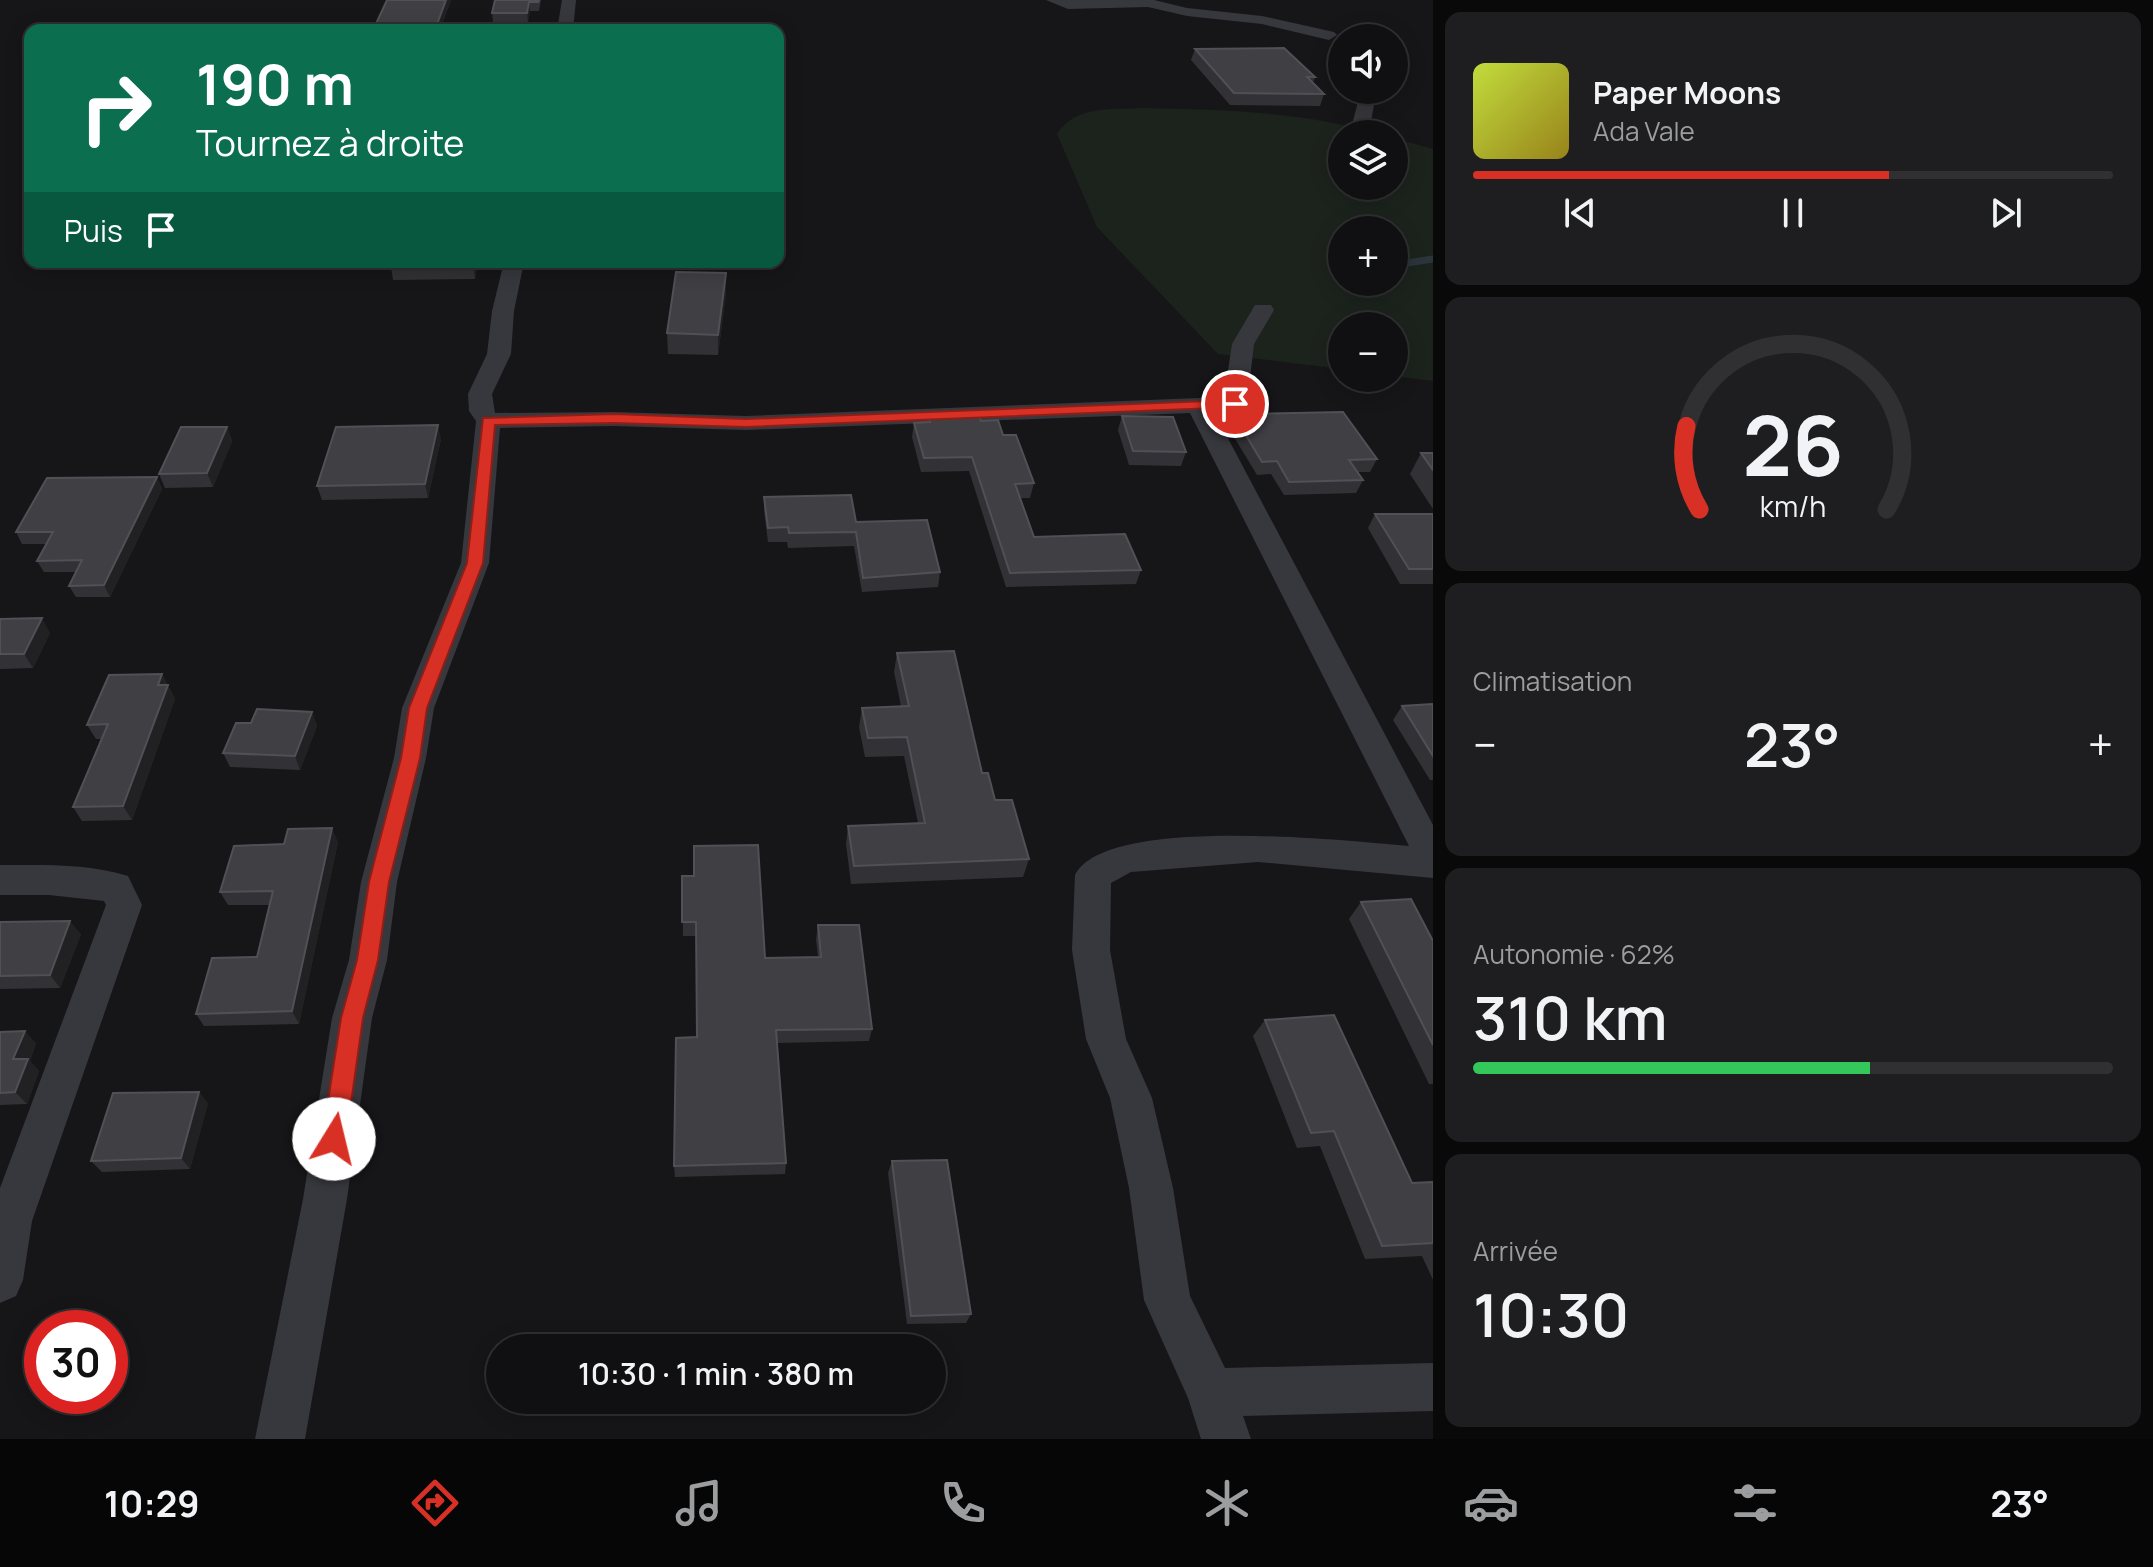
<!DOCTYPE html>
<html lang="fr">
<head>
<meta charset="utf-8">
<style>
  body { margin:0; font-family:Manrope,sans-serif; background:#1e1e20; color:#f1f3f6; height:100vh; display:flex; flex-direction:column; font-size:30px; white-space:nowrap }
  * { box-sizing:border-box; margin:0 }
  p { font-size:26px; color:#9c9d9f }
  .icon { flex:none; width:44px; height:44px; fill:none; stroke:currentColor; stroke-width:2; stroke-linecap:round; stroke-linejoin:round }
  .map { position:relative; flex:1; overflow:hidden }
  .panel { display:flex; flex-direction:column; gap:12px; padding:12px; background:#09090a; width:720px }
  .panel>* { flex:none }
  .hud { position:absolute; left:24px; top:24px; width:760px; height:244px; border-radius:16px; box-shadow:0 4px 20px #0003,0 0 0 2px #303032; background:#0b6e4f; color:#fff; overflow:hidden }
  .tools { position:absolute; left:1328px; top:24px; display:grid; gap:16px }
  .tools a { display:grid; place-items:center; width:80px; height:80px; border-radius:50%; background:#101012; box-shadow:0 4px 20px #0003,0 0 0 2px #303032; font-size:40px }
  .speed { position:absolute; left:24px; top:1310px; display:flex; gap:16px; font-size:40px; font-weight:700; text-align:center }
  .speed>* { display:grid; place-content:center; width:104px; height:104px; border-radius:50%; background:#101012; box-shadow:0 4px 20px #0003,0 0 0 2px #303032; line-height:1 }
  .speed .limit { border:12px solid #d22; background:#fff; color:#111 }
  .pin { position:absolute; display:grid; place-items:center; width:68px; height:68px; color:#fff; margin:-34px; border:4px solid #fff; border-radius:50%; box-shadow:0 2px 8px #0007 }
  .me { position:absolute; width:88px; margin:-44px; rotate:9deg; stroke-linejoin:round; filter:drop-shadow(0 0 6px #0008) }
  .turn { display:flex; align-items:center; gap:28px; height:168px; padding:0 40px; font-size:36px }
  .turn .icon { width:104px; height:104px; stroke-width:2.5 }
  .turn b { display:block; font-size:56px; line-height:68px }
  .then { display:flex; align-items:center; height:76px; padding:0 40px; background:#0003; gap:16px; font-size:30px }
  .big { font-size:60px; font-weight:600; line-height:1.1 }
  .panel .widget { flex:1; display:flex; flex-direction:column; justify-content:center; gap:12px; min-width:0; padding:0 28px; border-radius:16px; background:#1e1e20 }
  .panel .dial { align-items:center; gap:0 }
  .dial svg { height:208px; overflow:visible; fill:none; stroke:#303032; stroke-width:7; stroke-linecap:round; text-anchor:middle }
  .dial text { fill:#f1f3f6; stroke:none }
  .song { display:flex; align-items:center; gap:24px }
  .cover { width:96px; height:96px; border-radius:12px; background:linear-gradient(135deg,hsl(70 70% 55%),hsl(50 70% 35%)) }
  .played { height:8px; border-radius:4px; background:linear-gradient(90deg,#d93025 65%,#303032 65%) }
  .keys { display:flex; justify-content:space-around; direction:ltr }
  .heat { display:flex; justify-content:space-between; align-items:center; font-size:44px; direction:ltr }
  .charge { height:12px; border-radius:6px; background:linear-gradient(90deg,#34c759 62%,#303032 0) }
  .trip { position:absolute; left:486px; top:1334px; width:460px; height:80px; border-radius:40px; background:#101012; box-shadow:0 4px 20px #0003,0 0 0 2px #303032; font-weight:600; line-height:80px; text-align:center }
  .tabs { display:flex; height:128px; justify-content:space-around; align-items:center; background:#060607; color:#9c9d9f }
  .tabs .icon { width:56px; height:56px }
  .tabs .active { color:#d93025 }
  .tabs b { font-size:36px; color:#f1f3f6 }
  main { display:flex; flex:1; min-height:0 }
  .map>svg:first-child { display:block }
  .green { fill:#1c231d; fill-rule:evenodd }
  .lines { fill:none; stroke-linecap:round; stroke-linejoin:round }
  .stream { stroke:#2c353c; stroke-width:7 }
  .minor { fill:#37383d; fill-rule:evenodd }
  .wall { fill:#323236 }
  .shaded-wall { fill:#212124 }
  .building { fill:#3f3f44; stroke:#4f5156; stroke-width:2 }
  .route { fill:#d93025; stroke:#8d1f18; stroke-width:2 }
</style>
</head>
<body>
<main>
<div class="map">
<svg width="1433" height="1439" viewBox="0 0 1433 1439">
  <rect width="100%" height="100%" fill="#161618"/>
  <!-- green -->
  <path class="green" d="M1143,108C1224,110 1300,111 1379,134H1342V186H1394V138L1433,149V381L1394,376V326H1342V369L1218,354L1097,227L1057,134C1075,105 1111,110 1143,108ZM1342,230H1394V282H1342Z"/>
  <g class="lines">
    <!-- stream -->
    <path class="stream" d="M1394,265L1433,259"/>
    <!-- minor -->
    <g class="minor">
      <path d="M562,0H576L573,30H557Z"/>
      <path d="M1046,0H1154L1187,8L1262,16L1334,32L1337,35L1329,40L1262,24L1187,16L1148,7L1068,9Z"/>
      <path d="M1361,90H1377L1371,121L1362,126L1353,121Z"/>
      <path d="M504,262H524L514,311L511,354L492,394L495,413L614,412L746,416L1224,397L1232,344L1255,305H1271L1274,310L1254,344L1247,404L1244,409L1214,412L1433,825V878L1258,862L1131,872L1111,883L1110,950L1126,1039L1152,1098L1173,1188L1190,1296L1225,1368L1433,1363V1411L1243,1416L1251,1439H1201L1188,1398L1144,1300L1129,1188L1110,1098L1086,1039L1072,950L1075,875C1106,814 1347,841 1409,846L1190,413L746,430L614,426L500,428L489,563L434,708L426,758L397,882L387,960L372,1018L347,1199L305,1439H255L303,1199L332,1018L349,960L361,882L394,758L402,708L461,563L476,421L469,411L468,394L487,354L492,311Z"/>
      <path d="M0,865C41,865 88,863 128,876L142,905L32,1221L23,1280L16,1296L0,1303V1188L106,905L104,901L49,895H0Z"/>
    </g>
  </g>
  <!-- wall -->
  <g class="wall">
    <path d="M387,0H451L440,30H374V28Z"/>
    <path d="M495,0H541L539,11H530L528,22L493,23L492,13Z"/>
    <path d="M1195,49L1315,77L1313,83L1324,94L1320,106L1230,105L1191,60Z"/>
    <path d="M392,262H478L475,279L393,280L391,266Z"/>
    <path d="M726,273V293L718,355L668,354L667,333Z"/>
    <path d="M1248,414L1377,459L1370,472H1357L1363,480L1356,493L1284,495L1271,474L1257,475L1231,432L1236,419L1247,418Z"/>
    <path d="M1122,416L1186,452L1181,466L1129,465L1118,430Z"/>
    <path d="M929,417L981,421L1003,435L1034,483L1030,498H1020L1034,537L1141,570L1136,584L1006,587L969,471L921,472L912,437L914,423L928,422Z"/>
    <path d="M227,427L232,441L213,487L165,488L159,474Z"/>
    <path d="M441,439L428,498L322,500L317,486Z"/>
    <path d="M1421,453H1433V509L1410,474Z"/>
    <path d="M157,477L162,489L110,597H76L69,586L76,572H44L37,561L46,544H22L16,532Z"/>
    <path d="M764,497L856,522L940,572L938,587L862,592L854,546L788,548L787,542H768L764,511Z"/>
    <path d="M1375,514H1433V584H1400L1368,528Z"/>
    <path d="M0,619L50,633L33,668L0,669Z"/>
    <path d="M897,653L982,773L995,800L1029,859L1023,877L851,884L846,844L848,826L918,823L904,756L865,757L859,727L862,708L901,706L894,672Z"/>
    <path d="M162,674L175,699L132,820L82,821L73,807L102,739H96L87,725Z"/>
    <path d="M1433,704V780H1430L1393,720L1402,706Z"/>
    <path d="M312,712L317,726L300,770L230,767L223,753L251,723Z"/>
    <path d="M338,842L299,1024L204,1026L196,1014L257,957L269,905H228L220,892Z"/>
    <path d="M682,876L765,958L818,957L816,939L818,925L872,1029L869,1041L777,1043L786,1163L785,1174L675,1177L674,1166L697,1037L696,936H683Z"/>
    <path d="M1361,902L1433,941V1084H1429L1349,919Z"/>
    <path d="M0,922L81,934L60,988L0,989Z"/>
    <path d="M1265,1020L1412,1183L1433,1182V1280L1422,1256L1365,1259L1320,1146L1297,1148L1253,1036Z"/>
    <path d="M0,1032L36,1043L30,1061L39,1071L27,1104L0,1105Z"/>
    <path d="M208,1103L190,1169L102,1172L91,1161Z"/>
    <path d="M892,1161L971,1314L966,1323L907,1324L888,1173Z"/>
  </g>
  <!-- shaded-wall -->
  <g class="shaded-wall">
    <path d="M446,0H451L440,30H436V27Z"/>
    <path d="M529,2L530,11L528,22L527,13Z"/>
    <path d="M474,262H478L475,279L473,265Z"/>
    <path d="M726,273V293L718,355V335Z"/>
    <path d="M438,425L441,439L428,498L425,484Z"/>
    <path d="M227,427L232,441L213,487L207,473Z"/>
    <path d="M157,477L162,489L110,597L104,585Z"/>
    <path d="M42,618L50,633L33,668L24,654Z"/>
    <path d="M162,674L175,699L132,820L123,806L158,685Z"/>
    <path d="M312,712L317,726L300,770L295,756Z"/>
    <path d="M332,828L338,842L299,1024L292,1011Z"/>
    <path d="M70,921L81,934L60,988L50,975Z"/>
    <path d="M25,1031L36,1043L30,1061L39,1071L27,1104L15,1092L13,1059Z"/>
    <path d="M199,1092L208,1103L190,1169L181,1158Z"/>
  </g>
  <!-- building -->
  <g class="building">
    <path d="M387,0H446L436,27L374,28Z"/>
    <path d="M495,0H539L538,2H529L527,13H492Z"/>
    <path d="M1284,48L1315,77H1307L1324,94L1234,93L1195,49Z"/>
    <path d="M392,262H474L473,265L391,266Z"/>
    <path d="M676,272L726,273L718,335L667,333Z"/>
    <path d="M1343,412L1377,459L1349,460L1363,480L1289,482L1277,461L1262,462L1236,419L1251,418L1248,414Z"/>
    <path d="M979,416L981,421L998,420L1003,435H1016L1034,483L1015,484L1034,537L1125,534L1141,570L1010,573L972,457L924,458L914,423L930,422L929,417Z"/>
    <path d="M1122,416L1173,417L1186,452L1133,451Z"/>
    <path d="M438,425L425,484L317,486L336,427Z"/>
    <path d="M181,427H227L207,473L159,474Z"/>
    <path d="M1421,453H1433V470Z"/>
    <path d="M157,477L104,585L69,586L82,560L37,561L53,532H16L47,478Z"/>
    <path d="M851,495L856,522L927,520L940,572L863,578L856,532L789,533L788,527L768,528L764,497Z"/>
    <path d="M1375,514H1433V569H1409Z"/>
    <path d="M42,618L24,654H0V619Z"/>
    <path d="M954,651L982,773H988L995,800H1012L1029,859L854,866L848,826L925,823L907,737L868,738L862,708L909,706L897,653Z"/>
    <path d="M162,674L158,685H168L123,806L73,807L108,724L87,725L109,675Z"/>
    <path d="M1433,704V756L1402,706Z"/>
    <path d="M257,709L312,712L295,756L223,753L236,723H251Z"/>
    <path d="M332,828L292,1011L196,1014L212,958L257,957L273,891L220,892L234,846L284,844L288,829Z"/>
    <path d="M758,845L765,958L821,957L818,925H859L872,1029L776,1030L786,1163L674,1166L676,1038L697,1037L696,922H682V876H694V846Z"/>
    <path d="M1411,899L1433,941V1045L1361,902Z"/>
    <path d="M70,921L50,975L0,976V922Z"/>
    <path d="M1334,1015L1412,1183L1433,1182V1243L1382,1246L1334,1131L1311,1133L1265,1020Z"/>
    <path d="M25,1031L13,1059H28L15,1092L0,1093V1032Z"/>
    <path d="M199,1092L181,1158L91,1161L113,1093Z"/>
    <path d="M947,1160L971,1314L911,1316L892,1161Z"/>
  </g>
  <!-- route -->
  <path class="route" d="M1235,400L1242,404L1240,407L746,427L614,423L495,425L483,563L427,708L420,758L389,882L378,960L363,1018L346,1139L342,1147L334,1150L325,1147L322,1139L341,1018L357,960L369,882L401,758L409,708L467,563L483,418L614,414L746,419Z"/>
</svg>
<div class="tools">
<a><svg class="icon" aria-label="sound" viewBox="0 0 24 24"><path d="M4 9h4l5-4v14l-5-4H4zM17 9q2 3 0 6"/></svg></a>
<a><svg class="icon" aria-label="layers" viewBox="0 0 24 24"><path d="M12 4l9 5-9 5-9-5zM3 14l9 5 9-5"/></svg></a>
<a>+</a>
<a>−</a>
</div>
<div class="speed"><div class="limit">30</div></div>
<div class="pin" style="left:1235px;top:404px;background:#d93025"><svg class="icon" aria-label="arrive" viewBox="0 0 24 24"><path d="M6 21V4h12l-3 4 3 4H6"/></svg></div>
<svg class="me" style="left:334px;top:1139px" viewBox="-20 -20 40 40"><circle r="19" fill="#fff"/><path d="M0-13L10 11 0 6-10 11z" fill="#d93025"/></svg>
<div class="trip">10:30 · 1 min · 380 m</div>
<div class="hud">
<div class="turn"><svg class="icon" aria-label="right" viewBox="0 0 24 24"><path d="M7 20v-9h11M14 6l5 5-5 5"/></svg><div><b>190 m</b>Tournez à droite</div></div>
<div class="then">Puis<svg class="icon" aria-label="arrive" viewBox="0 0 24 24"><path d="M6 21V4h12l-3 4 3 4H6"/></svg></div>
</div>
</div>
<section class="panel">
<div class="widget">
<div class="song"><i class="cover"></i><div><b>Paper Moons</b><p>Ada Vale</p></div></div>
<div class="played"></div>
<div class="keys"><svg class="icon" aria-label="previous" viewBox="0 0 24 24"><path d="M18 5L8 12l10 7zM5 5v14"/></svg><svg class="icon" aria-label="pause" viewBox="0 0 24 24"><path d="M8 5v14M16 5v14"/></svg><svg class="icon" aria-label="next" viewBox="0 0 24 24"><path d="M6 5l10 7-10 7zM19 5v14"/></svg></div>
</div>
<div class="widget dial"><svg viewBox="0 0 100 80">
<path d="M14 69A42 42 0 1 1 86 69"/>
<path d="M14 69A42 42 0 0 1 9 37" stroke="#d93025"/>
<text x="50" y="56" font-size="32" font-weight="700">26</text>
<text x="50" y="72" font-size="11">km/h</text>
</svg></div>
<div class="widget"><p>Climatisation</p>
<div class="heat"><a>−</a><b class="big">23°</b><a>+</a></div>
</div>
<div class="widget"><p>Autonomie · 62%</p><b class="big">310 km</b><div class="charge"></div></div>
<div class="widget"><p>Arrivée</p><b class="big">10:30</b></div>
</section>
</main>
<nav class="tabs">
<b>10:29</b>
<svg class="icon active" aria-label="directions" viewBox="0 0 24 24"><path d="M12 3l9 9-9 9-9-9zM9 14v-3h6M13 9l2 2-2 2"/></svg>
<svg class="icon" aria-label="music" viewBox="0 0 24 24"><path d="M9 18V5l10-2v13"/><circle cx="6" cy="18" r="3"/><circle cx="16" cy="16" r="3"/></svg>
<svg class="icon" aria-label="phone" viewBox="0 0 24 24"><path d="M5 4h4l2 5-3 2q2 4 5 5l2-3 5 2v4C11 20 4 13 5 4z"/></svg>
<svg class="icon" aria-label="climate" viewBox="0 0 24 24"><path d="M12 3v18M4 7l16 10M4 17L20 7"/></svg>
<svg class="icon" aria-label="car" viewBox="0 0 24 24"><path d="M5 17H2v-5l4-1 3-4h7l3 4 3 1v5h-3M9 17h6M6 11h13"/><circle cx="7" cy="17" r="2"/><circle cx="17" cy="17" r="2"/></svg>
<svg class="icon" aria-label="filters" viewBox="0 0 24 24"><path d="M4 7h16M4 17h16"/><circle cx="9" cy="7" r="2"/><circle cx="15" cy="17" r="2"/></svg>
<b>23°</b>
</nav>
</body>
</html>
